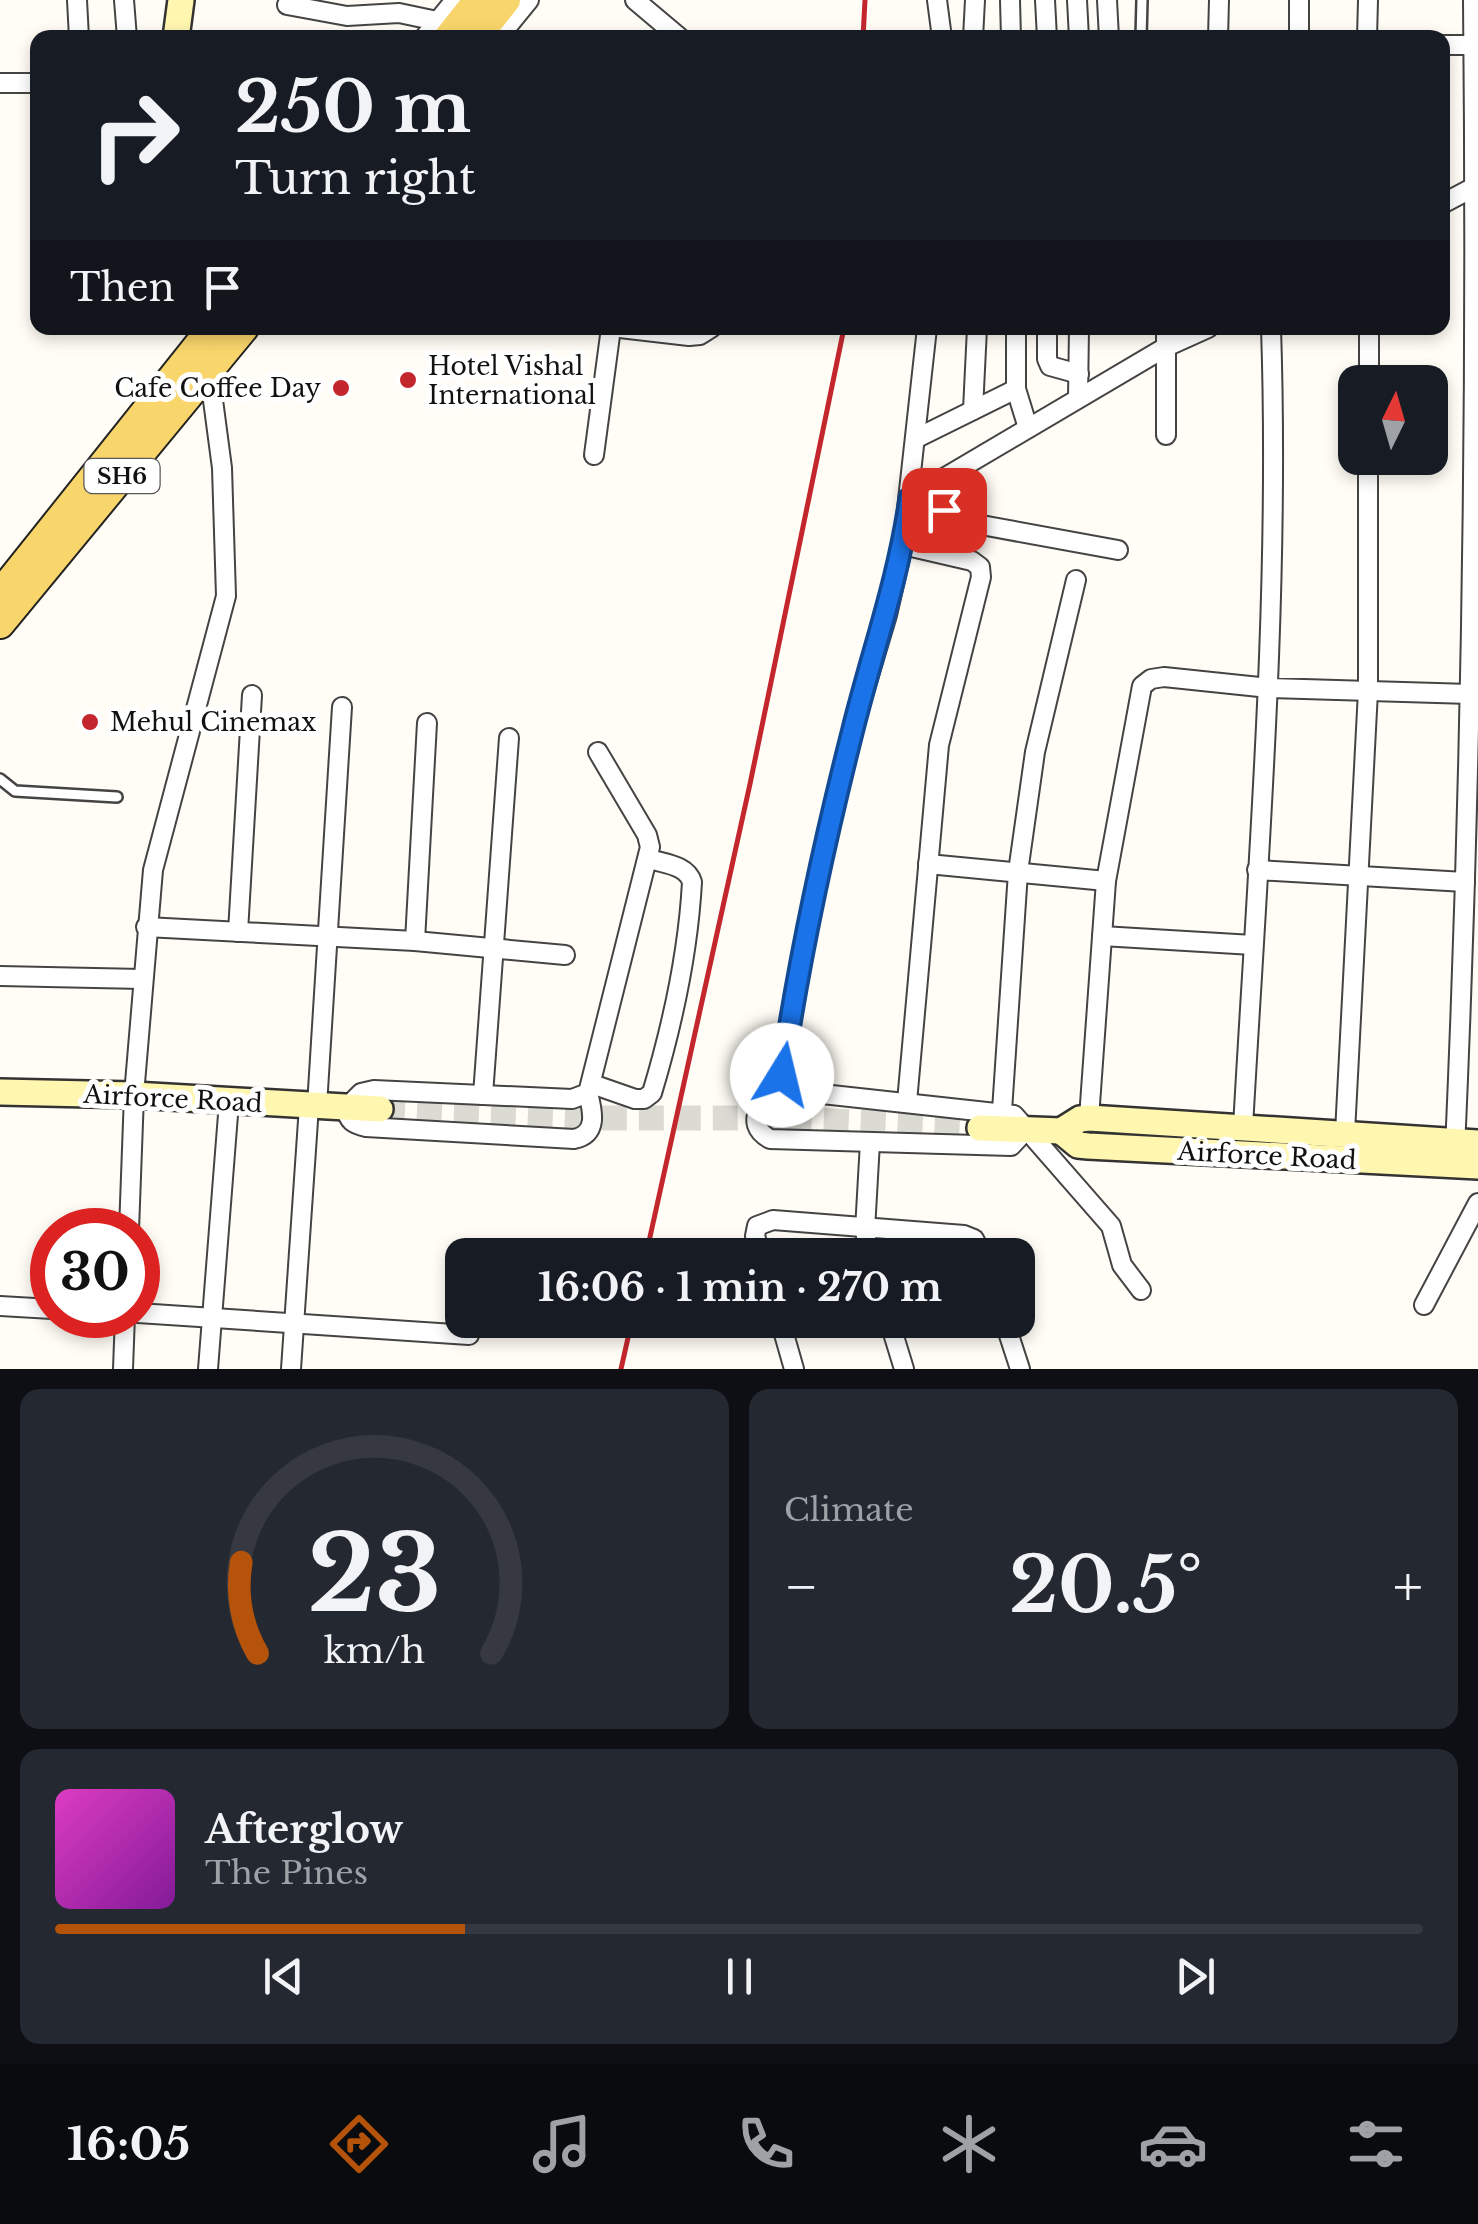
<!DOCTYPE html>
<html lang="en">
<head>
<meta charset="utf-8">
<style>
  body { margin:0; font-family:"Libre Baskerville",serif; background:#242831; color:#f1f3f6; height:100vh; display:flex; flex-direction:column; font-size:38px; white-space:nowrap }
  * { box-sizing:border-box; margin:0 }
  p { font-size:32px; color:#9ea1a6 }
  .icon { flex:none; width:55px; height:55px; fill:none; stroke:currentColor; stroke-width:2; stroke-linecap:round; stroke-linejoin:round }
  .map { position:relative; height:1369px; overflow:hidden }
  .panel { display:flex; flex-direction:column; gap:20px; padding:20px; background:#0d0f14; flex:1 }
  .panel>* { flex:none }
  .guide { position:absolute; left:30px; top:30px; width:1420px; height:305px; border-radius:20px; box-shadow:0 5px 15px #0003; background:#171b24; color:#f1f3f6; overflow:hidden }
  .needle { width:65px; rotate:5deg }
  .fabs { position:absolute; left:1338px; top:365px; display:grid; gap:20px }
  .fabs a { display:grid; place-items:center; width:110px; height:110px; border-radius:20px; background:#171b24; box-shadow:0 5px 15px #0003; font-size:50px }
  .speed { position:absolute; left:30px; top:1208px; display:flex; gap:20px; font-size:50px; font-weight:700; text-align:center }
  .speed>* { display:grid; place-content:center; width:130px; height:130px; border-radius:50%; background:#171b24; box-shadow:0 5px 15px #0003; line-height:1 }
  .speed .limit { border:15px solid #d22; background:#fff; color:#111 }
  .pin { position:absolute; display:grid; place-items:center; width:85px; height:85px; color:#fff; margin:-42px; border-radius:20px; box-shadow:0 5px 15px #0006 }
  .me { position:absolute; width:110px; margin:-55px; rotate:9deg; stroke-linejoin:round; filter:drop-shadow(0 0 8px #0008) }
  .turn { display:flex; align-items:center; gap:35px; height:210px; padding:0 40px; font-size:45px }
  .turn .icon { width:130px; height:130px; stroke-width:2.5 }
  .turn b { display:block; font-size:70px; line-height:85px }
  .then { display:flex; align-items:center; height:95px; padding:0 40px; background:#0003; gap:20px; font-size:38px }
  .big { font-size:75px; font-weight:800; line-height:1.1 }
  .panel .tile { flex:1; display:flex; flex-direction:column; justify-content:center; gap:15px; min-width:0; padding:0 35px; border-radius:20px; background:#242831 }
  .panel .dial { align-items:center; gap:0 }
  .dial svg { height:260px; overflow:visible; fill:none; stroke:#363941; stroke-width:7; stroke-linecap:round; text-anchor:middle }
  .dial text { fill:#f1f3f6; stroke:none }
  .song { display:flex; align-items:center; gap:30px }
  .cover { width:120px; height:120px; border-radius:15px; background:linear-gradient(135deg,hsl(310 70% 55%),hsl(290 70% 35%)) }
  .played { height:10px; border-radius:5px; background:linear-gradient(90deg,#b45309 30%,#363941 30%) }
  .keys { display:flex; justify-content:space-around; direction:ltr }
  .heat { display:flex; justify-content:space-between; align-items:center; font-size:55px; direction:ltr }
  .panel .tiles { flex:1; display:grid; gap:20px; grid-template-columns:1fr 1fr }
  .tile:last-child { grid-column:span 2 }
  .trip { position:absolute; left:445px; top:1238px; width:590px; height:100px; border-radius:20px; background:#171b24; box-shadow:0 5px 15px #0003; font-weight:800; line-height:100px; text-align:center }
  .menu { display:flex; height:160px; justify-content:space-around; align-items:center; background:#090b0e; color:#9ea1a6 }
  .menu .icon { width:70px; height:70px }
  .menu .current { color:#b45309 }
  .menu b { font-size:45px; color:#f1f3f6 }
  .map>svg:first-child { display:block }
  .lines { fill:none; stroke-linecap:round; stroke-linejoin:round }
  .secondary-tunnel { stroke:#dbdad3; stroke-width:25; stroke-dasharray:25 12; stroke-linecap:butt }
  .lane-casing { stroke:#444; stroke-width:14 }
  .street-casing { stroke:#444; stroke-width:22 }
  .secondary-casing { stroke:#333; stroke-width:30 }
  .primary-casing { stroke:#222; stroke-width:32 }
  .lane { stroke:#fff; stroke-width:9 }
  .street { stroke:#fff; stroke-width:18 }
  .secondary { stroke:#fff6b0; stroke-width:25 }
  .primary { stroke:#f9d66b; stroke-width:28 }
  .rail { stroke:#c4262e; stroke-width:5 }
  .route-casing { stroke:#114b97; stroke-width:25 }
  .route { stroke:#1a73e8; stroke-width:18 }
  .poi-dot { fill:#c4262e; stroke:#fff; stroke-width:4 }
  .labels { text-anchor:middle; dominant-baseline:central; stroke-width:10; stroke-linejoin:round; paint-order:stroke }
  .shield { fill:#fff; stroke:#585858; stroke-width:2.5 }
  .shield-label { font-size:22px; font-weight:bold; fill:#111 }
  .poi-label { font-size:25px; fill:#111; stroke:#fff; text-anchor:start }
  .street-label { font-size:25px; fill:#111; stroke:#fff }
</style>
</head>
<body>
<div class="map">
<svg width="1478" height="1369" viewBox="0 0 1478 1369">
  <rect width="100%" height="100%" fill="#fffdf5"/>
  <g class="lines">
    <!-- secondary-tunnel -->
    <path class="secondary-tunnel" d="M380,1109L578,1118H771L980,1128"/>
    <defs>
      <g id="lane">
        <path d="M1141,38L1142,0"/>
        <path d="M0,779L15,791L117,797"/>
      </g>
      <g id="street">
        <path d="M77,0L79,38"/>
        <path d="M124,0L127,38"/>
        <path d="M635,0L680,38"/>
        <path d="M937,0L942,38"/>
        <path d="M1010,0L1011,38"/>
        <path d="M1045,0L1047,38"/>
        <path d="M1077,0L1079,38"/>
        <path d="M1107,0L1109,38"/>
        <path d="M287,5L347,16L399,13L437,21"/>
        <path d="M424,38L455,0"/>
        <path d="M498,38L529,0"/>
        <path d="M973,38L975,0"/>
        <path d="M1218,38L1219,0"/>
        <path d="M1299,38V0"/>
        <path d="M1367,38L1368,0"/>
        <path d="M1442,45H1478"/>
        <path d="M0,83H38"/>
        <path d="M1442,204L1478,185"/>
        <path d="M620,328L689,336L700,335L711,328"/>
        <path d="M927,328L903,545L887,615L854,725L809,917L782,1075L784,1085L795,1091L1014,1115L1111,1226L1122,1265L1141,1290"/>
        <path d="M1016,328V389L1028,428"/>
        <path d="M1047,328V359L1050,366L1079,374"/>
        <path d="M1166,328V435"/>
        <path d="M1369,382V328"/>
        <path d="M1078,398L1079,328"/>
        <path d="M973,410L977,328"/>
        <path d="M915,439L1016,389"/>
        <path d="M594,455L611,328"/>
        <path d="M929,486L944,510L965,522L1118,550"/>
        <path d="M910,498L1166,347L1208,328"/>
        <path d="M903,545L972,561L980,567L981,577L939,745L907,1102"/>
        <path d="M928,864L1106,881"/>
        <path d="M1257,870L1465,882"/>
        <path d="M146,927L415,941L565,955"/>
        <path d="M238,932L252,695"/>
        <path d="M1102,936L1253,945"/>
        <path d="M415,941L427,723"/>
        <path d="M0,976L142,979"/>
        <path d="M592,1084L635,1099H644L652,1093C673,1023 688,955 692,882C687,865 665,864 650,859"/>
        <path d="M784,1085C766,1097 740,1122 770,1139L1011,1146L1026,1130"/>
        <path d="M588,1093C593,1112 598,1134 574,1139L366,1127C353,1124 348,1121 346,1108L361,1093L374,1090L572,1099L588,1093L650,847L647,835L598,752"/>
        <path d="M483,1095L509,738"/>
        <path d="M317,1106L342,707"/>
        <path d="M1002,1111L1018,872L1035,752L1076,580"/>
        <path d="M1089,1118L1106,881L1142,686L1151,679L1164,677L1269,688L1470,694"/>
        <path d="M1243,1127C1258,861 1280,594 1271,328"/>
        <path d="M1345,1133L1368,691V458"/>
        <path d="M1455,1149C1472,766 1477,383 1473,0"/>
        <path d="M129,1230L134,1095L153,870L226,596L222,468L209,370"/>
        <path d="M761,1255L755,1236L757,1226L773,1220L964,1235L974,1239L982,1255"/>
        <path d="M869,1255L865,1230L870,1142"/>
        <path d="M1424,1305L1478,1203"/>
        <path d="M0,1306L52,1309"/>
        <path d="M138,1313L469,1335"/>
        <path d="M780,1320L794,1369"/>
        <path d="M889,1320L904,1369"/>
        <path d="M1004,1320L1020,1369"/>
        <path d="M123,1369L125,1315"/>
        <path d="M208,1369L229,1102"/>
        <path d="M291,1369L309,1106"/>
      </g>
      <g id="secondary">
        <path d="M176,38L181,0"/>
        <path d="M0,1092L134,1095L380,1109"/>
        <path d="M980,1128L1061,1131L1080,1119L1089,1118L1478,1143"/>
        <path d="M1061,1131L1078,1145L1088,1146L1478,1166"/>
      </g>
      <g id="primary">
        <path d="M448,38L478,0"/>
        <path d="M476,38L506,0"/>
        <path d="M0,594L212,328"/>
        <path d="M0,624L244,328"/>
      </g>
    </defs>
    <!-- lane casing -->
    <use href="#lane" class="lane-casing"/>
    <!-- street casing -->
    <use href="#street" class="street-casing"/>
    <!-- secondary casing -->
    <use href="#secondary" class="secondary-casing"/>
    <!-- primary casing -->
    <use href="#primary" class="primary-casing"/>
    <!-- lane -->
    <use href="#lane" class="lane"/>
    <!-- street -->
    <use href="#street" class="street"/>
    <!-- secondary -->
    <use href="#secondary" class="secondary"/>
    <!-- primary -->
    <use href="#primary" class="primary"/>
    <!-- rail -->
    <g class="rail">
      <path d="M863,38L865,0"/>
      <path d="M646,1255L750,784L844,328"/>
      <path d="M621,1369L632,1320"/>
    </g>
  </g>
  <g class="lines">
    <defs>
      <path id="route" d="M782,1075C799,958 824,843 853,729C873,649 898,581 910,498L929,486L944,510"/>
    </defs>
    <!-- route casing -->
    <use href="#route" class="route-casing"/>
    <!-- route -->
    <use href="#route" class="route"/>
  </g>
  <!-- markers -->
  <g class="poi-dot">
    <circle cx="408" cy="380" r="10"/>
    <circle cx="341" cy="388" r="10"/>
    <circle cx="90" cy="722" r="10"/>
  </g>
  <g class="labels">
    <!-- shield labels -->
    <rect class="shield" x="84.5" y="459" width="75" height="34" rx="8"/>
    <g class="shield-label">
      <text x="122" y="476">SH6</text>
    </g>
    <!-- poi labels -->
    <g class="poi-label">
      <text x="428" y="366">Hotel Vishal<tspan x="428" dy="29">International</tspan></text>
      <text x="321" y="388" text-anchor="end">Cafe Coffee Day</text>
      <text x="110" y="722">Mehul Cinemax</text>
    </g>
    <!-- street labels -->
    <g class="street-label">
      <text transform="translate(173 1099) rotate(3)">Airforce Road</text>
      <text transform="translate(1267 1156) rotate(3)">Airforce Road</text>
    </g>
  </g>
</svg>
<div class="fabs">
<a><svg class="needle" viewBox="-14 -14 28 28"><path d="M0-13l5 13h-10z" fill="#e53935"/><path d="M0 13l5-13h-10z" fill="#9ea1a6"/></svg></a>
</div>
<div class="speed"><div class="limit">30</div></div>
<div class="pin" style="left:944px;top:510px;background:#d93025"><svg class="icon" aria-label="arrive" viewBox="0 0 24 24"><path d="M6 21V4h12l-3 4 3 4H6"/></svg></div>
<svg class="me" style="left:782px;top:1075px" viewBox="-20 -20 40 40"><circle r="19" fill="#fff"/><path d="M0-13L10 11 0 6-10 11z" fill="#1a73e8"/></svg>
<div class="trip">16:06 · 1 min · 270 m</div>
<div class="guide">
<div class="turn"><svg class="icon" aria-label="right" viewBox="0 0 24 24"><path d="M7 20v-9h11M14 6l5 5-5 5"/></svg><div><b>250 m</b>Turn right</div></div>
<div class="then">Then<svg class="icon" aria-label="arrive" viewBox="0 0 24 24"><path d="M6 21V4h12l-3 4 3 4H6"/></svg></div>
</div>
</div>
<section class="panel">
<div class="tiles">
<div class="tile dial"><svg viewBox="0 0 100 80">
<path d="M14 69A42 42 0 1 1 86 69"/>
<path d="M14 69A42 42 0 0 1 9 41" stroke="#b45309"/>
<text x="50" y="56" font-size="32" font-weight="700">23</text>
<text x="50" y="72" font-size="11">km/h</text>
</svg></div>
<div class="tile"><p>Climate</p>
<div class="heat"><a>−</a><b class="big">20.5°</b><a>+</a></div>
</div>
<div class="tile">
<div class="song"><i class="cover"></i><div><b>Afterglow</b><p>The Pines</p></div></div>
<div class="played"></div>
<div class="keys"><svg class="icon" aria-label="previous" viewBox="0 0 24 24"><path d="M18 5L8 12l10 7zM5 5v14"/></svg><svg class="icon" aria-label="pause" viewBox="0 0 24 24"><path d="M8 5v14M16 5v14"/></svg><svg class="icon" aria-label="next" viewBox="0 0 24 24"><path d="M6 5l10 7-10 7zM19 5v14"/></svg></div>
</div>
</div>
</section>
<nav class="menu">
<b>16:05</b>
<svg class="icon current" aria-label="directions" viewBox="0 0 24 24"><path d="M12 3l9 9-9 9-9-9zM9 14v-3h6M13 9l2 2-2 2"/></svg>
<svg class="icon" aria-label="music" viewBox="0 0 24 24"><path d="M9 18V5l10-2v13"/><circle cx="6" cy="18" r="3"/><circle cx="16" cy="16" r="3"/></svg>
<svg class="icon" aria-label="phone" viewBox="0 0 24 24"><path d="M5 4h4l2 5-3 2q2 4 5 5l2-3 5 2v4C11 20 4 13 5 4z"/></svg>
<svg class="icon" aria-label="climate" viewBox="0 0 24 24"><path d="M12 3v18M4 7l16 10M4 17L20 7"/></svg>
<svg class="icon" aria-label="car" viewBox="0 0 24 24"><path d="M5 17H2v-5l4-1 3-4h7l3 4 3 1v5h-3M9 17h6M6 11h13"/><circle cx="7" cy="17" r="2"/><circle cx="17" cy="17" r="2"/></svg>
<svg class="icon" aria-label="filters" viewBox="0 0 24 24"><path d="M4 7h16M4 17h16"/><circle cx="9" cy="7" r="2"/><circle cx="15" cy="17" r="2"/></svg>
</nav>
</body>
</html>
